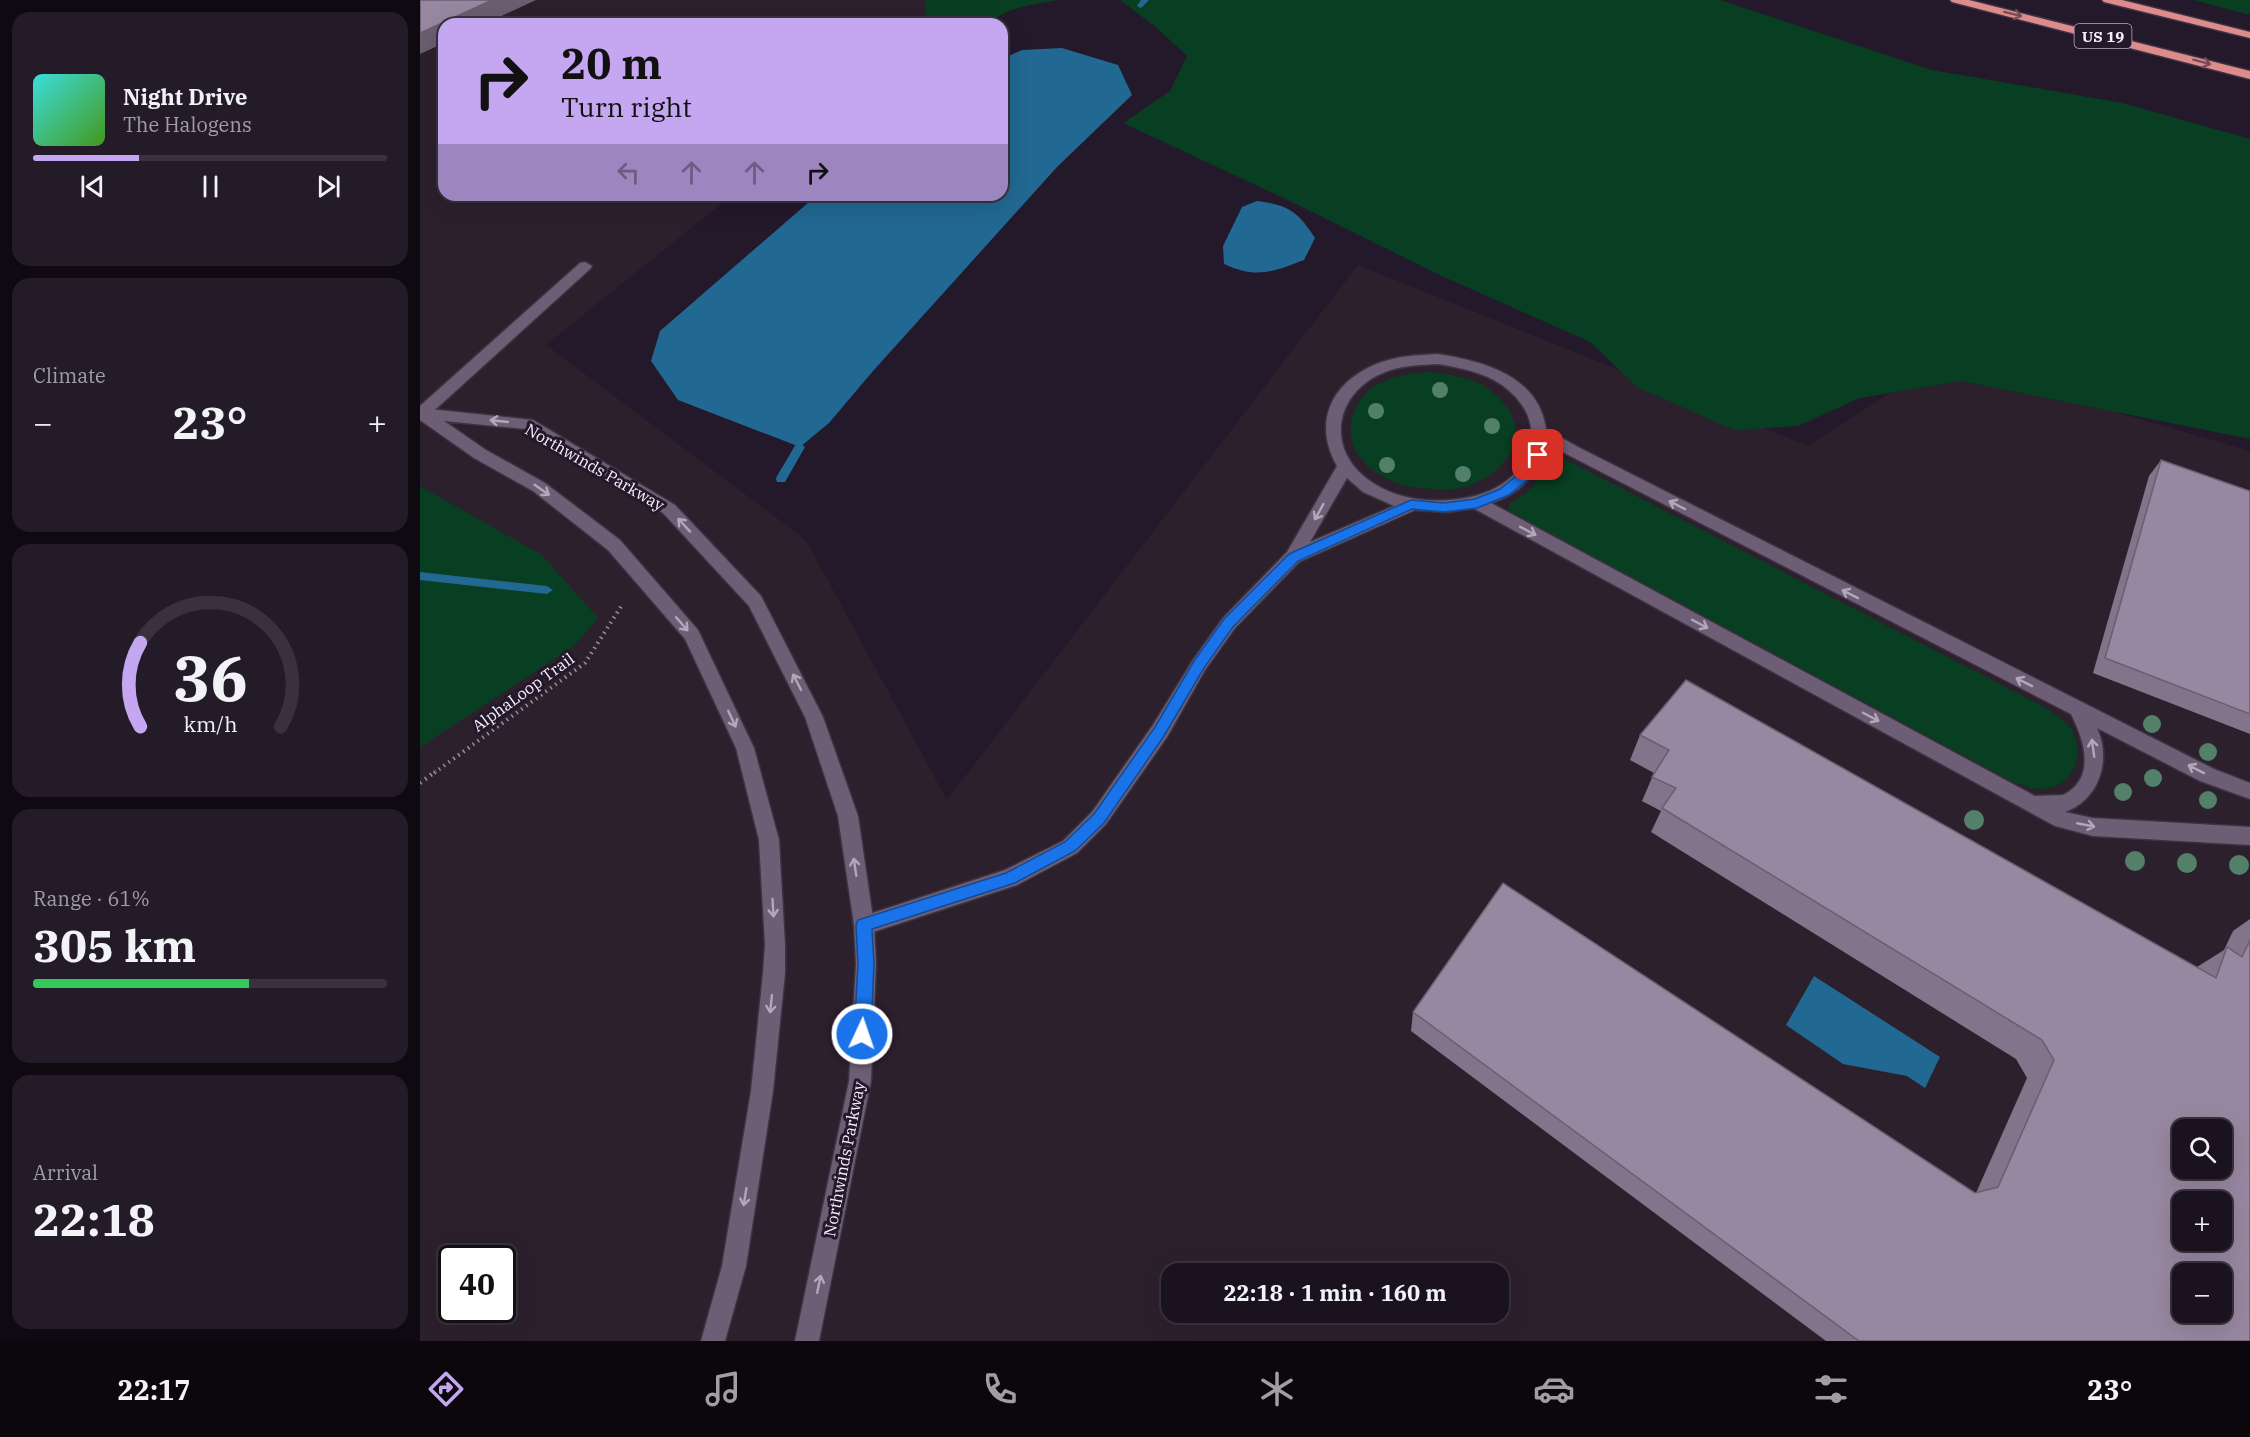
<!DOCTYPE html>
<html lang="en">
<head>
<meta charset="utf-8">
<style>
  body { margin:0; font-family:"IBM Plex Serif",serif; background:#241b29; color:#f1f3f6; height:100vh; display:flex; flex-direction:column; font-size:22px; white-space:nowrap }
  * { box-sizing:border-box; margin:0 }
  p { font-size:20px; color:#a09ea5 }
  .icon { flex:none; width:33px; height:33px; fill:none; stroke:currentColor; stroke-width:2; stroke-linecap:round; stroke-linejoin:round }
  .map { position:relative; flex:1; overflow:hidden }
  .drawer { display:flex; flex-direction:column; gap:12px; padding:12px; background:#0f0a12; width:420px }
  .drawer>* { flex:none }
  .guide { position:absolute; left:18px; top:18px; width:570px; height:183px; border-radius:18px; box-shadow:0 6px 24px #0002,0 0 0 2px #39323e; background:#c5a7f1; color:#111; overflow:hidden }
  .buttons { position:absolute; left:1752px; top:1119px; display:grid; gap:12px }
  .buttons a { display:grid; place-items:center; width:60px; height:60px; border-radius:12px; background:#1b1220; box-shadow:0 6px 24px #0002,0 0 0 2px #39323e; font-size:30px }
  .speed { position:absolute; left:18px; top:1245px; display:flex; gap:12px; font-size:30px; font-weight:700; text-align:center }
  .speed>* { display:grid; place-content:center; width:78px; height:78px; border-radius:50%; background:#1b1220; box-shadow:0 6px 24px #0002,0 0 0 2px #39323e; line-height:1 }
  .speed .limit { border:3px solid #111; border-radius:9px; background:#fff; color:#111 }
  .pin { position:absolute; display:grid; place-items:center; width:51px; height:51px; color:#fff; margin:-26px; border-radius:12px; box-shadow:0 3px 9px #0006 }
  .me { position:absolute; width:66px; margin:-33px; rotate:3deg; stroke-linejoin:round; filter:drop-shadow(0 0 4px #0008) }
  .turn { display:flex; align-items:center; gap:21px; height:126px; padding:0 24px; font-size:27px }
  .turn .icon { width:78px; height:78px; stroke-width:2.5 }
  .turn b { display:block; font-size:42px; line-height:51px }
  .lanes { display:flex; align-items:center; height:57px; padding:0 24px; background:#0003; justify-content:center; gap:30px; direction:ltr }
  .lanes .off { opacity:.35 }
  .big { font-size:45px; font-weight:800; line-height:1.1 }
  .drawer .card { flex:1; display:flex; flex-direction:column; justify-content:center; gap:9px; min-width:0; padding:0 21px; border-radius:18px; background:#241b29 }
  .drawer .dial { align-items:center; gap:0 }
  .dial svg { height:156px; overflow:visible; fill:none; stroke:#39323e; stroke-width:7; stroke-linecap:round; text-anchor:middle }
  .dial text { fill:#f1f3f6; stroke:none }
  .song { display:flex; align-items:center; gap:18px }
  .cover { width:72px; height:72px; border-radius:9px; background:linear-gradient(135deg,hsl(180 70% 55%),hsl(100 70% 35%)) }
  .played { height:6px; border-radius:3px; background:linear-gradient(90deg,#c5a7f1 30%,#39323e 30%) }
  .keys { display:flex; justify-content:space-around; direction:ltr }
  .heat { display:flex; justify-content:space-between; align-items:center; font-size:33px; direction:ltr }
  .charge { height:9px; border-radius:4px; background:linear-gradient(90deg,#34c759 61%,#39323e 0) }
  .trip { position:absolute; left:741px; top:1263px; width:348px; height:60px; border-radius:18px; background:#1b1220; box-shadow:0 6px 24px #0002,0 0 0 2px #39323e; font-weight:800; line-height:60px; text-align:center }
  .dock { display:flex; height:96px; justify-content:space-around; align-items:center; background:#0b070d; color:#a09ea5 }
  .dock .icon { width:42px; height:42px }
  .dock .current { color:#c5a7f1 }
  .dock b { font-size:27px; color:#f1f3f6 }
  main { display:flex; flex:1; min-height:0 }
  .map>svg:first-child { display:block }
  .commercial { fill:#2d202d; fill-rule:evenodd }
  .green { fill:#083e21 }
  .water { fill:#216892 }
  .lines { fill:none; stroke-linecap:round; stroke-linejoin:round }
  .stream { fill:#216892; fill-rule:evenodd }
  .service-casing { stroke:#3c3342; stroke-width:3 }
  .tertiary-casing { stroke:#3c3342; stroke-width:3 }
  .motorway-casing { stroke:#3c3342; stroke-width:3 }
  .path-far1 { stroke:#998f9f; stroke-width:4; stroke-dasharray:1.5 4.5; stroke-linecap:butt }
  .path { stroke:#998f9f; stroke-width:4.5; stroke-dasharray:1.5 5; stroke-linecap:butt }
  .service { fill:#6d5e75; fill-rule:evenodd }
  .tertiary { fill:#6d5e75; fill-rule:evenodd }
  .motorway { fill:#dd8b8b; fill-rule:evenodd }
  .tree { fill:#528068 }
  .wall { fill:#82748a }
  .shaded-wall { fill:#6a5e70 }
  .building { fill:#9787a0; stroke:#6a5e70; stroke-width:1.5; fill-rule:evenodd }
  .oneway { stroke:#774c56 }
  .oneway2 { stroke:#b3a7ba }
  .route { fill:#1a73e8; stroke:#114b97; stroke-width:1.5 }
  .labels { text-anchor:middle; dominant-baseline:central; stroke-width:6; stroke-linejoin:round; paint-order:stroke }
  .shield { fill:#24182b; stroke:#b9afbf; stroke-width:1.5 }
  .shield-label { font-size:15px; font-weight:bold; fill:#f9f0fe }
  .street-label { font-size:16px; fill:#f9f0fe; stroke:#24182b }
</style>
</head>
<body>
<main>
<section class="drawer">
<div class="card">
<div class="song"><i class="cover"></i><div><b>Night Drive</b><p>The Halogens</p></div></div>
<div class="played"></div>
<div class="keys"><svg class="icon" aria-label="previous" viewBox="0 0 24 24"><path d="M18 5L8 12l10 7zM5 5v14"/></svg><svg class="icon" aria-label="pause" viewBox="0 0 24 24"><path d="M8 5v14M16 5v14"/></svg><svg class="icon" aria-label="next" viewBox="0 0 24 24"><path d="M6 5l10 7-10 7zM19 5v14"/></svg></div>
</div>
<div class="card"><p>Climate</p>
<div class="heat"><a>−</a><b class="big">23°</b><a>+</a></div>
</div>
<div class="card dial"><svg viewBox="0 0 100 80">
<path d="M14 69A42 42 0 1 1 86 69"/>
<path d="M14 69A42 42 0 0 1 14 26" stroke="#c5a7f1"/>
<text x="50" y="56" font-size="32" font-weight="700">36</text>
<text x="50" y="72" font-size="11">km/h</text>
</svg></div>
<div class="card"><p>Range · 61%</p><b class="big">305 km</b><div class="charge"></div></div>
<div class="card"><p>Arrival</p><b class="big">22:18</b></div>
</section>
<div class="map">
<svg width="1830" height="1341" viewBox="0 0 1830 1341">
  <rect width="100%" height="100%" fill="#24182b"/>
  <!-- commercial -->
  <path class="commercial" d="M0,0H555L525,24H24V195H312L126,345L386,540L527,800L938,265L1388,446L1520,361L1830,451V1341H0ZM1762,1130H1802V1168H1762ZM1762,1202H1802V1240H1762ZM32,1258H82V1310H32ZM752,1274H1078V1312H752ZM1762,1274H1802V1312H1762Z"/>
  <!-- green -->
  <g class="green">
    <path d="M505,0H639C618,4 584,7 570,24H497L506,14Z"/>
    <path d="M700,0H1300L1512,70L1703,103L1830,139V439L1542,381L1440,398L1378,426L1314,430L1217,387L1170,342L1015,273L872,202L703,123L750,91L767,56L737,28Z"/>
    <path d="M1773,0H1830V15Z"/>
    <path d="M1009,372C1026,374 1042,376 1058,383C1070,388 1080,398 1088,409C1110,442 1082,474 1050,485C1035,491 1017,490 1001,488C982,487 957,477 944,462C919,435 931,395 965,381C979,375 994,373 1009,372Z"/>
    <path d="M1139,456L1628,709C1634,714 1645,720 1650,727C1667,753 1654,789 1620,789C1612,789 1601,784 1593,782L1088,511L1089,504C1109,493 1122,480 1130,458Z"/>
    <path d="M0,486L122,555L178,618L153,647L0,747Z"/>
  </g>
  <!-- water -->
  <g class="water">
    <path d="M642,48L698,65L712,95L637,167L453,371L409,423L380,447L258,400L231,361L240,331L397,195H582V59L602,50Z"/>
    <path d="M837,201C869,205 878,212 895,238L884,260C853,272 836,279 804,264L803,246L822,207Z"/>
    <path d="M1394,976L1520,1057L1505,1088L1487,1076L1423,1064L1366,1025Z"/>
  </g>
  <g class="lines">
    <!-- stream -->
    <g class="stream">
      <path d="M721,0H729L721,8L717,6Z"/>
      <path d="M380,443L385,447L365,482H357L356,479L357,476L376,444Z"/>
      <path d="M0,572L127,586L133,590L127,594L0,580Z"/>
    </g>
    <defs>
      <g id="service">
        <path d="M165,262L172,266L170,269L7,417L0,418V406L160,263Z"/>
        <path d="M1018,354C1063,361 1119,376 1126,429L1158,447L1794,769L1830,783V799L1780,781L1677,728C1692,760 1679,800 1645,812L1673,818L1830,827V845L1673,836L1635,826L1053,508L1029,512L995,510L879,562L815,628L785,670L747,737L686,824L657,853L597,885L444,935L437,932L434,925L437,918L585,870L643,841L672,812L733,725L773,660L803,618L867,552L917,466C893,424 910,384 954,365C974,356 997,355 1018,354ZM1018,364C1041,368 1063,372 1082,385C1137,425 1109,485 1050,497C1019,504 980,501 953,483C903,451 914,390 968,371C984,365 1002,365 1018,364ZM1127,444L1651,714C1664,740 1677,778 1643,795L1615,796L1071,503C1100,494 1120,473 1127,444ZM927,478L943,492L974,506L890,542Z"/>
      </g>
      <path id="tertiary" d="M0,408L113,420L255,505L341,596L403,717L438,816L454,925L456,964L451,1081L399,1341H375L429,1081L436,964L434,925L418,816L385,717L329,606L243,513L105,429L24,421L66,450L125,483L200,540L278,630L334,748L359,840L365,945V973L353,1091L326,1266L305,1341H281L302,1266L331,1091L343,973L345,945L339,840L316,748L265,639L188,550L113,491L54,458L0,420Z"/>
      <g id="motorway">
        <path d="M1530,0H1549L1830,71V79L1532,2Z"/>
        <path d="M1682,0H1702L1830,32V38L1684,2Z"/>
      </g>
    </defs>
    <!-- service casing -->
    <use href="#service" class="service-casing"/>
    <!-- tertiary casing -->
    <use href="#tertiary" class="tertiary-casing"/>
    <!-- motorway casing -->
    <use href="#motorway" class="motorway-casing"/>
    <!-- path-far1 -->
    <path class="path-far1" d="M14,773L165,663L202,605"/>
    <!-- path -->
    <path class="path" d="M0,783L16,771"/>
    <!-- service -->
    <use href="#service" class="service"/>
    <!-- tertiary -->
    <use href="#tertiary" class="tertiary"/>
    <!-- motorway -->
    <use href="#motorway" class="motorway"/>
  </g>
  <!-- trees -->
  <g class="tree">
    <circle cx="1020" cy="390" r="8"/>
    <circle cx="956" cy="411" r="8"/>
    <circle cx="1072" cy="426" r="8"/>
    <circle cx="967" cy="465" r="8"/>
    <circle cx="1043" cy="474" r="8"/>
    <circle cx="1732" cy="724" r="9"/>
    <circle cx="1788" cy="752" r="9"/>
    <circle cx="1733" cy="778" r="9"/>
    <circle cx="1703" cy="792" r="9"/>
    <circle cx="1788" cy="800" r="9"/>
    <circle cx="1554" cy="820" r="10"/>
    <circle cx="1715" cy="861" r="10"/>
    <circle cx="1767" cy="863" r="10"/>
    <circle cx="1819" cy="865" r="10"/>
  </g>
  <!-- wall -->
  <g class="wall">
    <path d="M1741,460L1830,491V734L1673,673L1729,476Z"/>
    <path d="M1220,735L1777,967L1804,950L1813,931L1830,919V1341H1406L991,1031L993,1012L1556,1193L1607,1078L1596,1059L1231,832L1241,811L1222,801L1234,773L1210,760Z"/>
  </g>
  <!-- shaded-wall -->
  <path class="shaded-wall" d="M72,0H116L64,24H24V43L0,54V33Z"/>
  <!-- building -->
  <g class="building">
    <path d="M0,0H72L0,33Z"/>
    <path d="M1741,460L1830,491V714L1685,658Z"/>
    <path d="M1266,680L1796,978L1807,947L1822,957L1830,940V1341H1439L993,1012L1083,883L1555,1193L1578,1187L1634,1060L1622,1040L1242,808L1256,788L1232,777L1249,750L1220,735ZM1762,1130H1802V1168H1762ZM1762,1202H1802V1240H1762ZM1762,1274H1802V1312H1762Z"/>
  </g>
  <!-- one-way arrows -->
  <defs><path id="oneway-shaft" d="M-6 0H5M1.5-3L5.5 0L1.5 3" fill="none" stroke-width="1.6" stroke-linecap="round" stroke-linejoin="round" transform="scale(1.5)"/></defs>
  <g class="oneway">
    <use href="#oneway-shaft" transform="translate(1593 14) rotate(14)"/>
    <use href="#oneway-shaft" transform="translate(1782 62) rotate(15)"/>
  </g>
  <g class="oneway2">
    <use href="#oneway-shaft" transform="translate(79 421) rotate(-174)"/>
    <use href="#oneway-shaft" transform="translate(122 490) rotate(35)"/>
    <use href="#oneway-shaft" transform="translate(1257 505) rotate(-153)"/>
    <use href="#oneway-shaft" transform="translate(899 512) rotate(119)"/>
    <use href="#oneway-shaft" transform="translate(264 525) rotate(-133)"/>
    <use href="#oneway-shaft" transform="translate(1108 531) rotate(28)"/>
    <use href="#oneway-shaft" transform="translate(1430 594) rotate(-153)"/>
    <use href="#oneway-shaft" transform="translate(262 624) rotate(49)"/>
    <use href="#oneway-shaft" transform="translate(1280 624) rotate(28)"/>
    <use href="#oneway-shaft" transform="translate(377 682) rotate(-117)"/>
    <use href="#oneway-shaft" transform="translate(1604 682) rotate(-153)"/>
    <use href="#oneway-shaft" transform="translate(1451 717) rotate(28)"/>
    <use href="#oneway-shaft" transform="translate(312 719) rotate(65)"/>
    <use href="#oneway-shaft" transform="translate(1673 748) rotate(-98)"/>
    <use href="#oneway-shaft" transform="translate(1776 769) rotate(-153)"/>
    <use href="#oneway-shaft" transform="translate(1666 825) rotate(11)"/>
    <use href="#oneway-shaft" transform="translate(435 867) rotate(-98)"/>
    <use href="#oneway-shaft" transform="translate(353 908) rotate(87)"/>
    <use href="#oneway-shaft" transform="translate(351 1004) rotate(96)"/>
    <use href="#oneway-shaft" transform="translate(325 1197) rotate(99)"/>
    <use href="#oneway-shaft" transform="translate(399 1284) rotate(-78)"/>
  </g>
  <!-- route -->
  <path class="route" d="M1118,451L1124,455L1110,478L1089,495L1057,508L1024,512L992,509L878,561L813,627L784,668L744,736L684,823L655,851L595,883L452,929L454,964L451,1034L448,1040L442,1042L437,1040L434,1034L438,964L436,925L438,920L586,873L645,842L674,814L735,727L774,661L804,619L869,554L991,500L1024,503L1055,499L1080,489L1101,472L1114,452Z"/>
  <g class="labels">
    <!-- shield labels -->
    <rect class="shield" x="1654.5" y="24" width="57" height="24" rx="4.5"/>
    <g class="shield-label">
      <text x="1683" y="36">US 19</text>
    </g>
    <!-- street labels -->
    <g class="street-label">
      <text transform="translate(175 467) rotate(30)">Northwinds Parkway</text>
      <text transform="translate(103 692) rotate(-36)">AlphaLoop Trail</text>
      <text transform="translate(424 1159) rotate(-79)">Northwinds Parkway</text>
    </g>
  </g>
</svg>
<div class="buttons">
<a><svg class="icon" aria-label="search" viewBox="0 0 24 24"><circle cx="10" cy="10" r="6"/><path d="M15 15l6 6"/></svg></a>
<a>+</a>
<a>−</a>
</div>
<div class="speed"><div class="limit">40</div></div>
<div class="pin" style="left:1118px;top:455px;background:#d93025"><svg class="icon" aria-label="arrive" viewBox="0 0 24 24"><path d="M6 21V4h12l-3 4 3 4H6"/></svg></div>
<svg class="me" style="left:442px;top:1034px" viewBox="-20 -20 40 40"><circle r="17" fill="#1a73e8" stroke="#fff" stroke-width="3"/><path d="M0-11L8 9 0 5-8 9z" fill="#fff"/></svg>
<div class="trip">22:18 · 1 min · 160 m</div>
<div class="guide">
<div class="turn"><svg class="icon" aria-label="right" viewBox="0 0 24 24"><path d="M7 20v-9h11M14 6l5 5-5 5"/></svg><div><b>20 m</b>Turn right</div></div>
<div class="lanes"><svg class="icon off" aria-label="left" viewBox="0 0 24 24"><path d="M17 20v-9H6M10 6l-5 5 5 5"/></svg><svg class="icon off" aria-label="ahead" viewBox="0 0 24 24"><path d="M12 20V5M6 11l6-6 6 6"/></svg><svg class="icon off" aria-label="ahead" viewBox="0 0 24 24"><path d="M12 20V5M6 11l6-6 6 6"/></svg><svg class="icon" aria-label="right" viewBox="0 0 24 24"><path d="M7 20v-9h11M14 6l5 5-5 5"/></svg></div>
</div>
</div>
</main>
<nav class="dock">
<b>22:17</b>
<svg class="icon current" aria-label="directions" viewBox="0 0 24 24"><path d="M12 3l9 9-9 9-9-9zM9 14v-3h6M13 9l2 2-2 2"/></svg>
<svg class="icon" aria-label="music" viewBox="0 0 24 24"><path d="M9 18V5l10-2v13"/><circle cx="6" cy="18" r="3"/><circle cx="16" cy="16" r="3"/></svg>
<svg class="icon" aria-label="phone" viewBox="0 0 24 24"><path d="M5 4h4l2 5-3 2q2 4 5 5l2-3 5 2v4C11 20 4 13 5 4z"/></svg>
<svg class="icon" aria-label="climate" viewBox="0 0 24 24"><path d="M12 3v18M4 7l16 10M4 17L20 7"/></svg>
<svg class="icon" aria-label="car" viewBox="0 0 24 24"><path d="M5 17H2v-5l4-1 3-4h7l3 4 3 1v5h-3M9 17h6M6 11h13"/><circle cx="7" cy="17" r="2"/><circle cx="17" cy="17" r="2"/></svg>
<svg class="icon" aria-label="filters" viewBox="0 0 24 24"><path d="M4 7h16M4 17h16"/><circle cx="9" cy="7" r="2"/><circle cx="15" cy="17" r="2"/></svg>
<b>23°</b>
</nav>
</body>
</html>
